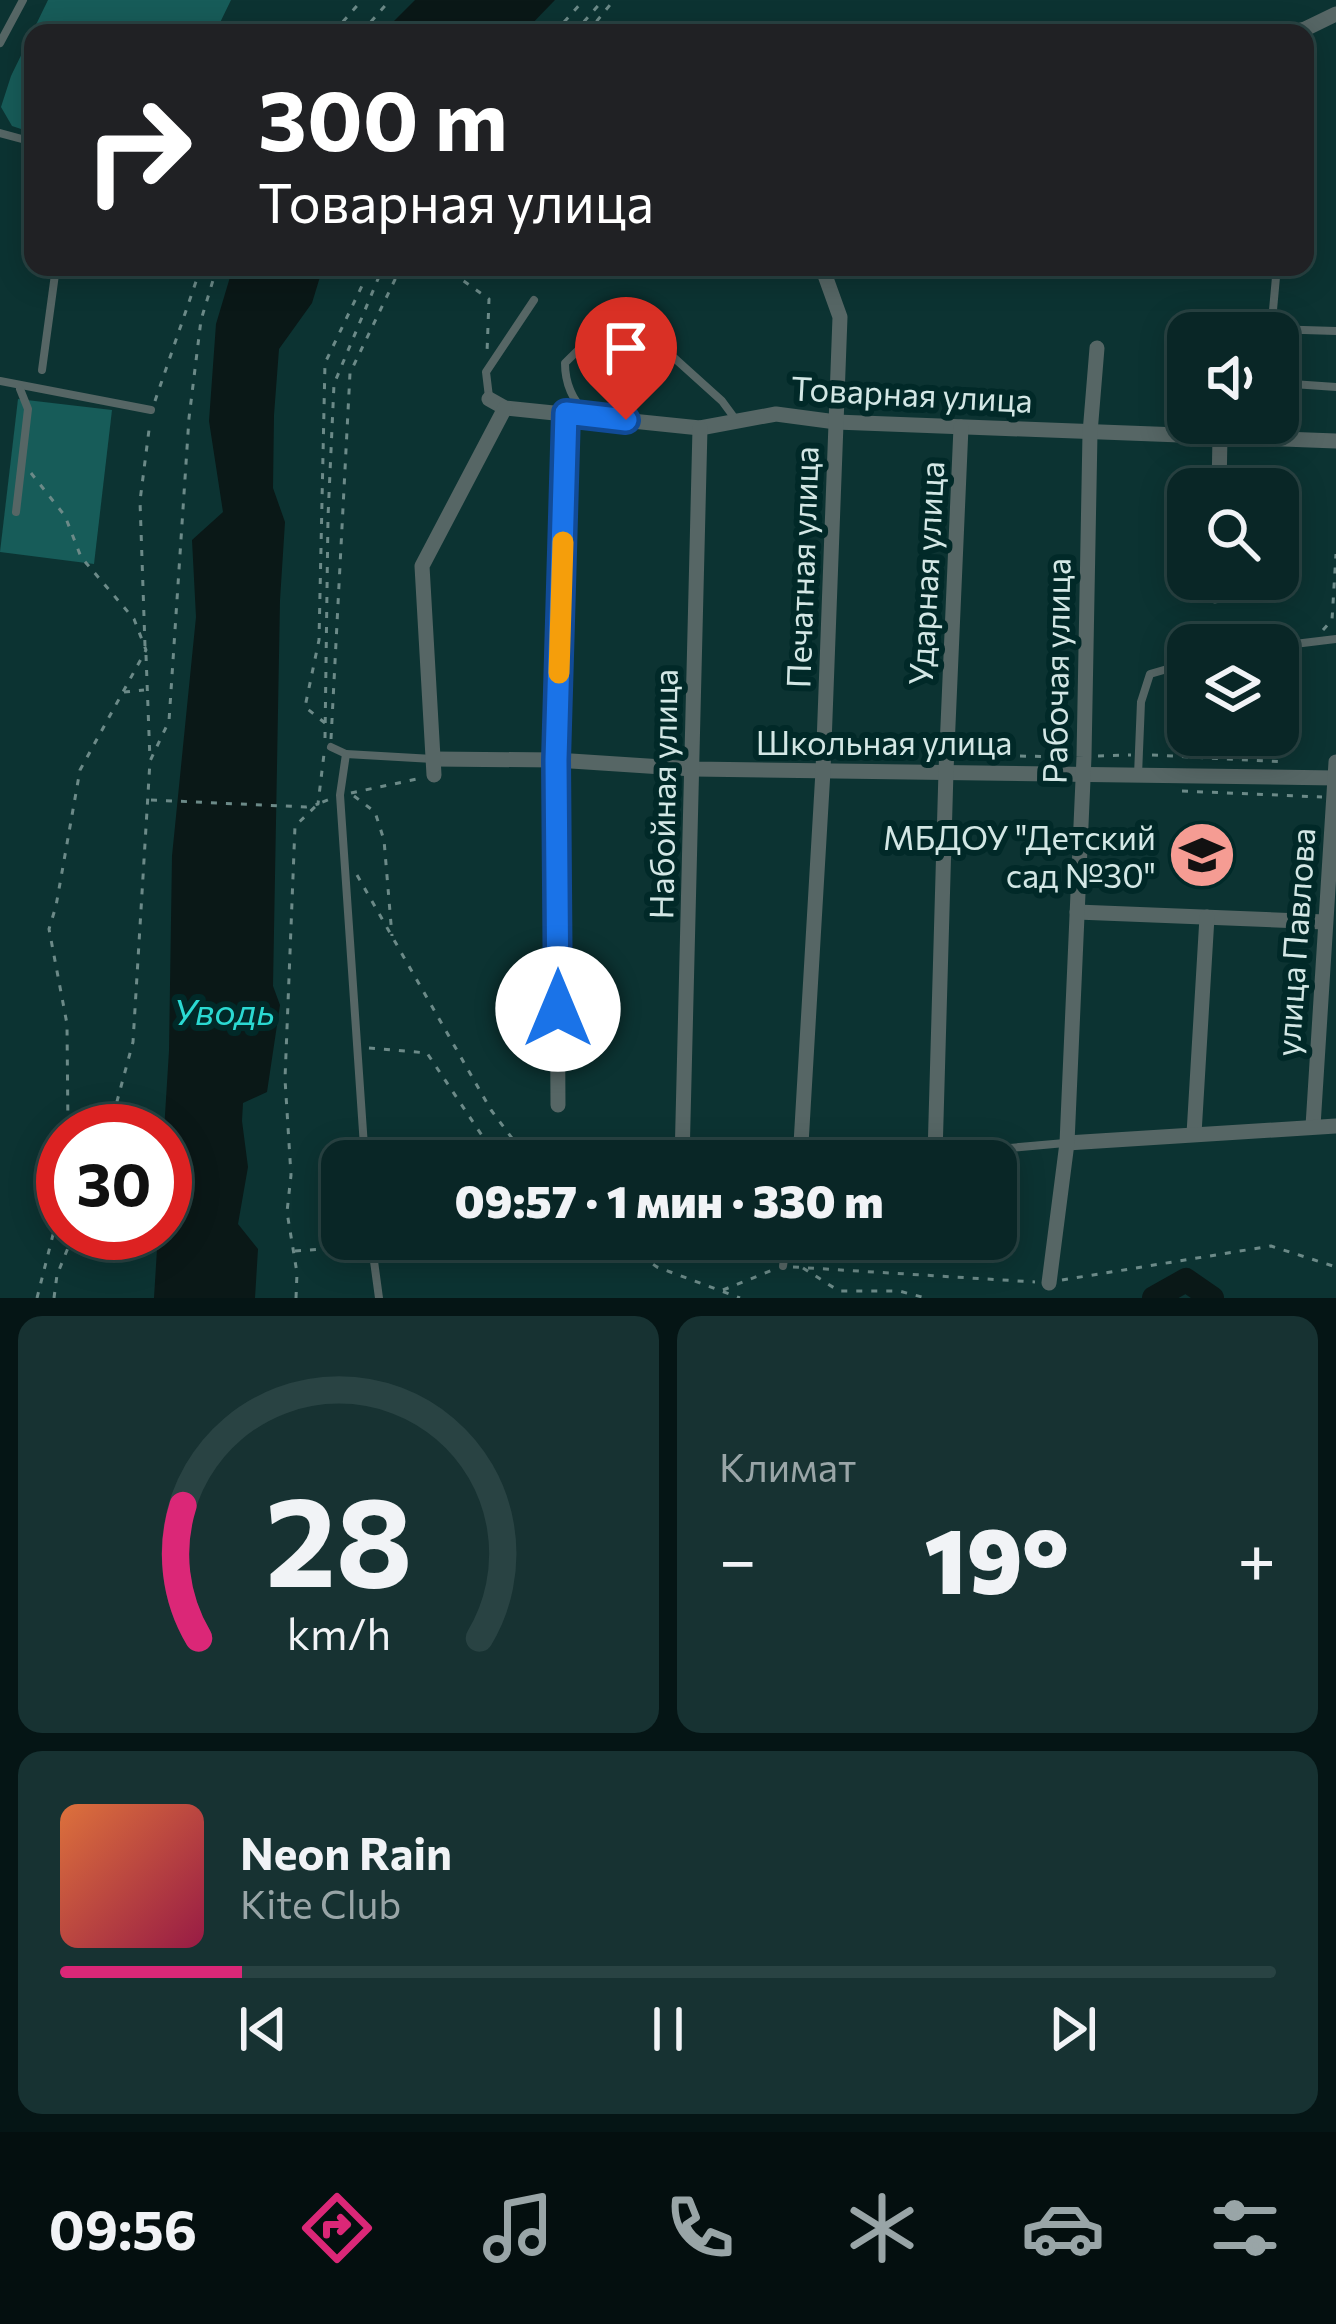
<!DOCTYPE html>
<html lang="ru">
<head>
<meta charset="utf-8">
<style>
  body { margin:0; font-family:Commissioner,sans-serif; background:#173232; color:#f1f3f6; height:100vh; display:flex; flex-direction:column; font-size:45px; white-space:nowrap }
  * { box-sizing:border-box; margin:0 }
  p { font-size:39px; color:#99a5a7 }
  .icon { flex:none; width:66px; height:66px; fill:none; stroke:currentColor; stroke-width:2; stroke-linecap:round; stroke-linejoin:round }
  .map { position:relative; height:1298px; overflow:hidden }
  .panel { display:flex; flex-direction:column; gap:18px; padding:18px; background:#051515; flex:1 }
  .panel>* { flex:none }
  .top-card { position:absolute; left:24px; top:24px; width:1290px; height:252px; border-radius:24px; box-shadow:0 6px 30px #0003,0 0 0 3px #294343; background:#202124; color:#fff; overflow:hidden }
  .tools { position:absolute; left:1167px; top:312px; display:grid; gap:24px }
  .tools a { display:grid; place-items:center; width:132px; height:132px; border-radius:24px; background:#092626; box-shadow:0 6px 30px #0003,0 0 0 3px #294343; font-size:60px }
  .speed { position:absolute; left:36px; top:1104px; display:flex; gap:24px; font-size:60px; font-weight:700; text-align:center }
  .speed>* { display:grid; place-content:center; width:156px; height:156px; border-radius:50%; background:#092626; box-shadow:0 6px 30px #0003,0 0 0 3px #294343; line-height:1 }
  .speed .limit { border:18px solid #d22; background:#fff; color:#111 }
  .pin { position:absolute; display:grid; place-items:center; width:102px; height:102px; color:#fff; margin:-123px -51px; border-radius:50% 50% 50% 0; rotate:-45deg; box-shadow:0 0 12px #0007 }
  .pin .icon { rotate:45deg }
  .me { position:absolute; width:132px; margin:-66px; rotate:0deg; stroke-linejoin:round; filter:drop-shadow(0 0 9px #0008) }
  .turn { display:flex; align-items:center; gap:42px; height:252px; padding:0 36px; font-size:54px }
  .turn .icon { width:156px; height:156px; stroke-width:2.5 }
  .turn b { display:block; font-size:84px; line-height:102px }
  .big { font-size:90px; font-weight:800; line-height:1.1 }
  .panel .tile { flex:1; display:flex; flex-direction:column; justify-content:center; gap:18px; min-width:0; padding:0 42px; border-radius:24px; background:#173232 }
  .panel .dial { align-items:center; gap:0 }
  .dial svg { height:312px; overflow:visible; fill:none; stroke:#294343; stroke-width:7; stroke-linecap:round; text-anchor:middle }
  .dial text { fill:#f1f3f6; stroke:none }
  .song { display:flex; align-items:center; gap:36px }
  .cover { width:144px; height:144px; border-radius:18px; background:linear-gradient(135deg,hsl(20 70% 55%),hsl(340 70% 35%)) }
  .played { height:12px; border-radius:6px; background:linear-gradient(90deg,#db2777 15%,#294343 15%) }
  .keys { display:flex; justify-content:space-around; direction:ltr }
  .heat { display:flex; justify-content:space-between; align-items:center; font-size:66px; direction:ltr }
  .panel .tiles { flex:1; display:grid; gap:18px; grid-template-columns:1fr 1fr }
  .tile:last-child { grid-column:span 2 }
  .trip { position:absolute; left:321px; top:1140px; width:696px; height:120px; border-radius:24px; background:#092626; box-shadow:0 6px 30px #0003,0 0 0 3px #294343; font-weight:800; line-height:120px; text-align:center }
  .tab-bar { display:flex; height:192px; justify-content:space-around; align-items:center; background:#040f0f; color:#99a5a7 }
  .tab-bar .icon { width:84px; height:84px }
  .tab-bar .selected { color:#db2777 }
  .tab-bar b { font-size:54px; color:#f1f3f6 }
  .map>svg:first-child { display:block }
  .green { fill:#175c59 }
  .water { fill:#0a1817 }
  .lines { fill:none; stroke-linecap:round; stroke-linejoin:round }
  .river { stroke:#0a1817; stroke-width:24 }
  .path { stroke:#6c8a88; stroke-width:3; stroke-dasharray:6 9; stroke-linecap:butt }
  .service { stroke:#566665; stroke-width:8 }
  .minor { stroke:#566665; stroke-width:15 }
  .route-casing { stroke:#114b97; stroke-width:30 }
  .route { stroke:#1a73e8; stroke-width:21 }
  .slow { stroke:#f59e0b; stroke-width:21 }
  .labels { text-anchor:middle; dominant-baseline:central; stroke-width:12; stroke-linejoin:round; paint-order:stroke }
  .street-label { font-size:33px; fill:#d3e7e5; stroke:#012928 }
  .poi-label { font-size:33px; fill:#d3e7e5; stroke:#012928; text-anchor:end }
  .water-label { font-size:36px; font-style:italic; fill:#2bd9d2; stroke:#012928 }
</style>
</head>
<body>
<div class="map">
<svg width="1336" height="1298" viewBox="0 0 1336 1298">
  <rect width="100%" height="100%" fill="#0c3332"/>
  <!-- green -->
  <g class="green">
    <path d="M48,0H231L215,33H33V133L12,126L1,107L11,76Z"/>
    <path d="M18,399L112,410L94,564L0,552Z"/>
  </g>
  <!-- water -->
  <g class="water">
    <path d="M415,0H555L523,33H382Z"/>
    <path d="M233,267H323L312,303L279,349L274,415L273,488L285,522L280,600L273,986L280,1005L267,1092L243,1103L242,1121L248,1167L238,1224L258,1249L255,1298H154L158,1233H165L164,1131L169,1051L172,856L196,617L192,540L223,512L209,421L216,324Z"/>
  </g>
  <g class="lines">
    <!-- river -->
    <path class="river" d="M1154,1298L1186,1280L1212,1298"/>
    <!-- path -->
    <g class="path">
      <path d="M333,33L362,0"/>
      <path d="M361,33L390,0"/>
      <path d="M554,33L584,0"/>
      <path d="M574,33L603,0"/>
      <path d="M587,33L614,0"/>
      <path d="M422,267L451,272L489,299L487,353"/>
      <path d="M155,401L201,267"/>
      <path d="M31,473L65,516L81,557L134,619L146,650L80,770L56,906L49,929L67,1024L68,1131"/>
      <path d="M1323,630L1332,620L1336,554"/>
      <path d="M145,646L140,501L150,422"/>
      <path d="M146,655L150,760"/>
      <path d="M124,692L144,690"/>
      <path d="M325,723L305,707L319,640L325,363L371,267"/>
      <path d="M325,738L328,517L334,384L383,267"/>
      <path d="M331,739L350,373L401,267"/>
      <path d="M960,755L1071,757"/>
      <path d="M1152,755L1286,762"/>
      <path d="M1098,756L1131,755"/>
      <path d="M1239,758C1299,726 1294,731 1294,664L1301,656"/>
      <path d="M1182,791L1322,797"/>
      <path d="M351,793L417,779"/>
      <path d="M354,796L375,812L384,840L392,936"/>
      <path d="M151,800L306,807L318,804L324,754"/>
      <path d="M357,875L491,1110L529,1161"/>
      <path d="M369,1048L427,1053L499,1161"/>
      <path d="M109,1131L133,1042L150,761L169,721L189,418L201,320L217,267"/>
      <path d="M616,1239L657,1267L740,1298"/>
      <path d="M706,1239L772,1262"/>
      <path d="M295,1251L363,1246"/>
      <path d="M793,1267L1035,1282"/>
      <path d="M803,1268L839,1291H899L926,1298"/>
      <path d="M1062,1280L1271,1246L1336,1267"/>
      <path d="M723,1290L775,1269"/>
      <path d="M37,1298L63,1195"/>
      <path d="M54,1298L57,1275L74,1233"/>
      <path d="M296,1298L297,1273L287,1212L291,1175L285,1079L295,826L318,804L330,799"/>
    </g>
    <!-- service -->
    <g class="service">
      <path d="M0,43L23,0"/>
      <path d="M0,133L33,142"/>
      <path d="M1271,329L1336,331"/>
      <path d="M1271,332L1276,277"/>
      <path d="M42,370L56,267"/>
      <path d="M0,381L151,410"/>
      <path d="M1278,383L1336,387"/>
      <path d="M489,397L486,372L534,300"/>
      <path d="M587,414C573,401 565,383 565,363L620,309L722,401L736,420"/>
      <path d="M16,512L28,409L20,389"/>
      <path d="M1278,646L1336,639"/>
      <path d="M331,747L346,754"/>
      <path d="M1138,775L1141,702L1150,674L1188,663"/>
      <path d="M365,1161L340,795L346,754L433,759"/>
      <path d="M864,1161L1065,1143"/>
      <path d="M371,1239L379,1298"/>
      <path d="M783,1266L787,1239"/>
    </g>
    <!-- minor -->
    <g class="minor">
      <path d="M1289,33L1305,29L1336,14"/>
      <path d="M489,399L505,408L700,428L776,414L836,422L1336,441"/>
      <path d="M1219,489L1220,436"/>
      <path d="M1215,596L1216,579"/>
      <path d="M433,759L556,760L693,769L1336,778"/>
      <path d="M434,775L422,566L505,408"/>
      <path d="M1077,912L1325,922"/>
      <path d="M558,1105L556,769L566,413"/>
      <path d="M1313,1126L1336,762"/>
      <path d="M1194,1134L1207,917"/>
      <path d="M1067,1143L1336,1126"/>
      <path d="M935,1155L946,771L961,427"/>
      <path d="M682,1161L700,428"/>
      <path d="M800,1161L823,771L840,317L822,267"/>
      <path d="M1049,1283L1067,1143L1084,757L1090,433L1097,348"/>
    </g>
  </g>
  <g class="lines">
    <defs>
      <path id="route" d="M558,1009L556,760L566,413L626,420"/>
    </defs>
    <!-- route casing -->
    <use href="#route" class="route-casing"/>
    <!-- route -->
    <use href="#route" class="route"/>
    <!-- slow -->
    <path class="slow" d="M559,673L563,542"/>
  </g>
  <!-- icons -->
  <defs>
    <symbol id="school-disc" viewBox="-11 -11 22 22"><circle r="9.5" fill="#f59c93" stroke="#012928"/><path d="M0-5L7-2L0 1L-7-2ZM-4 1L0 2.5L4 1V4Q0 6-4 4Z" fill="#111"/></symbol>
  </defs>
  <g fill-rule="evenodd">
    <use href="#school-disc" x="1164" y="817" width="76" height="76"/>
  </g>
  <g class="labels">
    <!-- street labels -->
    <g class="street-label">
      <text transform="translate(912 393) rotate(3)">Товарная улица</text>
      <text transform="translate(801 567) rotate(-88)">Печатная улица</text>
      <text transform="translate(925 573) rotate(-87)">Ударная улица</text>
      <text transform="translate(1055 671) rotate(-89)">Рабочая улица</text>
      <text x="884" y="741">Школьная улица</text>
      <text transform="translate(662 794) rotate(-89)">Набойная улица</text>
      <text transform="translate(1294 942) rotate(-86)">улица Павлова</text>
    </g>
    <!-- poi labels -->
    <g class="poi-label">
      <text x="1156" y="836">МБДОУ "Детский<tspan x="1156" dy="38">сад №30"</tspan></text>
    </g>
    <!-- water labels -->
    <g class="water-label">
      <text x="224" y="1010">Уводь</text>
    </g>
  </g>
</svg>
<div class="tools">
<a><svg class="icon" aria-label="sound" viewBox="0 0 24 24"><path d="M4 9h4l5-4v14l-5-4H4zM17 9q2 3 0 6"/></svg></a>
<a><svg class="icon" aria-label="search" viewBox="0 0 24 24"><circle cx="10" cy="10" r="6"/><path d="M15 15l6 6"/></svg></a>
<a><svg class="icon" aria-label="layers" viewBox="0 0 24 24"><path d="M12 4l9 5-9 5-9-5zM3 14l9 5 9-5"/></svg></a>
</div>
<div class="speed"><div class="limit">30</div></div>
<div class="pin" style="left:626px;top:420px;background:#d93025"><svg class="icon" aria-label="arrive" viewBox="0 0 24 24"><path d="M6 21V4h12l-3 4 3 4H6"/></svg></div>
<svg class="me" style="left:558px;top:1009px" viewBox="-20 -20 40 40"><circle r="19" fill="#fff"/><path d="M0-13L10 11 0 6-10 11z" fill="#1a73e8"/></svg>
<div class="trip">09:57 · 1 мин · 330 m</div>
<div class="top-card">
<div class="turn"><svg class="icon" aria-label="right" viewBox="0 0 24 24"><path d="M7 20v-9h11M14 6l5 5-5 5"/></svg><div><b>300 m</b>Товарная улица</div></div>
</div>
</div>
<section class="panel">
<div class="tiles">
<div class="tile dial"><svg viewBox="0 0 100 80">
<path d="M14 69A42 42 0 1 1 86 69"/>
<path d="M14 69A42 42 0 0 1 10 35" stroke="#db2777"/>
<text x="50" y="56" font-size="32" font-weight="700">28</text>
<text x="50" y="72" font-size="11">km/h</text>
</svg></div>
<div class="tile"><p>Климат</p>
<div class="heat"><a>−</a><b class="big">19°</b><a>+</a></div>
</div>
<div class="tile">
<div class="song"><i class="cover"></i><div><b>Neon Rain</b><p>Kite Club</p></div></div>
<div class="played"></div>
<div class="keys"><svg class="icon" aria-label="previous" viewBox="0 0 24 24"><path d="M18 5L8 12l10 7zM5 5v14"/></svg><svg class="icon" aria-label="pause" viewBox="0 0 24 24"><path d="M8 5v14M16 5v14"/></svg><svg class="icon" aria-label="next" viewBox="0 0 24 24"><path d="M6 5l10 7-10 7zM19 5v14"/></svg></div>
</div>
</div>
</section>
<nav class="tab-bar">
<b>09:56</b>
<svg class="icon selected" aria-label="directions" viewBox="0 0 24 24"><path d="M12 3l9 9-9 9-9-9zM9 14v-3h6M13 9l2 2-2 2"/></svg>
<svg class="icon" aria-label="music" viewBox="0 0 24 24"><path d="M9 18V5l10-2v13"/><circle cx="6" cy="18" r="3"/><circle cx="16" cy="16" r="3"/></svg>
<svg class="icon" aria-label="phone" viewBox="0 0 24 24"><path d="M5 4h4l2 5-3 2q2 4 5 5l2-3 5 2v4C11 20 4 13 5 4z"/></svg>
<svg class="icon" aria-label="climate" viewBox="0 0 24 24"><path d="M12 3v18M4 7l16 10M4 17L20 7"/></svg>
<svg class="icon" aria-label="car" viewBox="0 0 24 24"><path d="M5 17H2v-5l4-1 3-4h7l3 4 3 1v5h-3M9 17h6M6 11h13"/><circle cx="7" cy="17" r="2"/><circle cx="17" cy="17" r="2"/></svg>
<svg class="icon" aria-label="filters" viewBox="0 0 24 24"><path d="M4 7h16M4 17h16"/><circle cx="9" cy="7" r="2"/><circle cx="15" cy="17" r="2"/></svg>
</nav>
</body>
</html>
